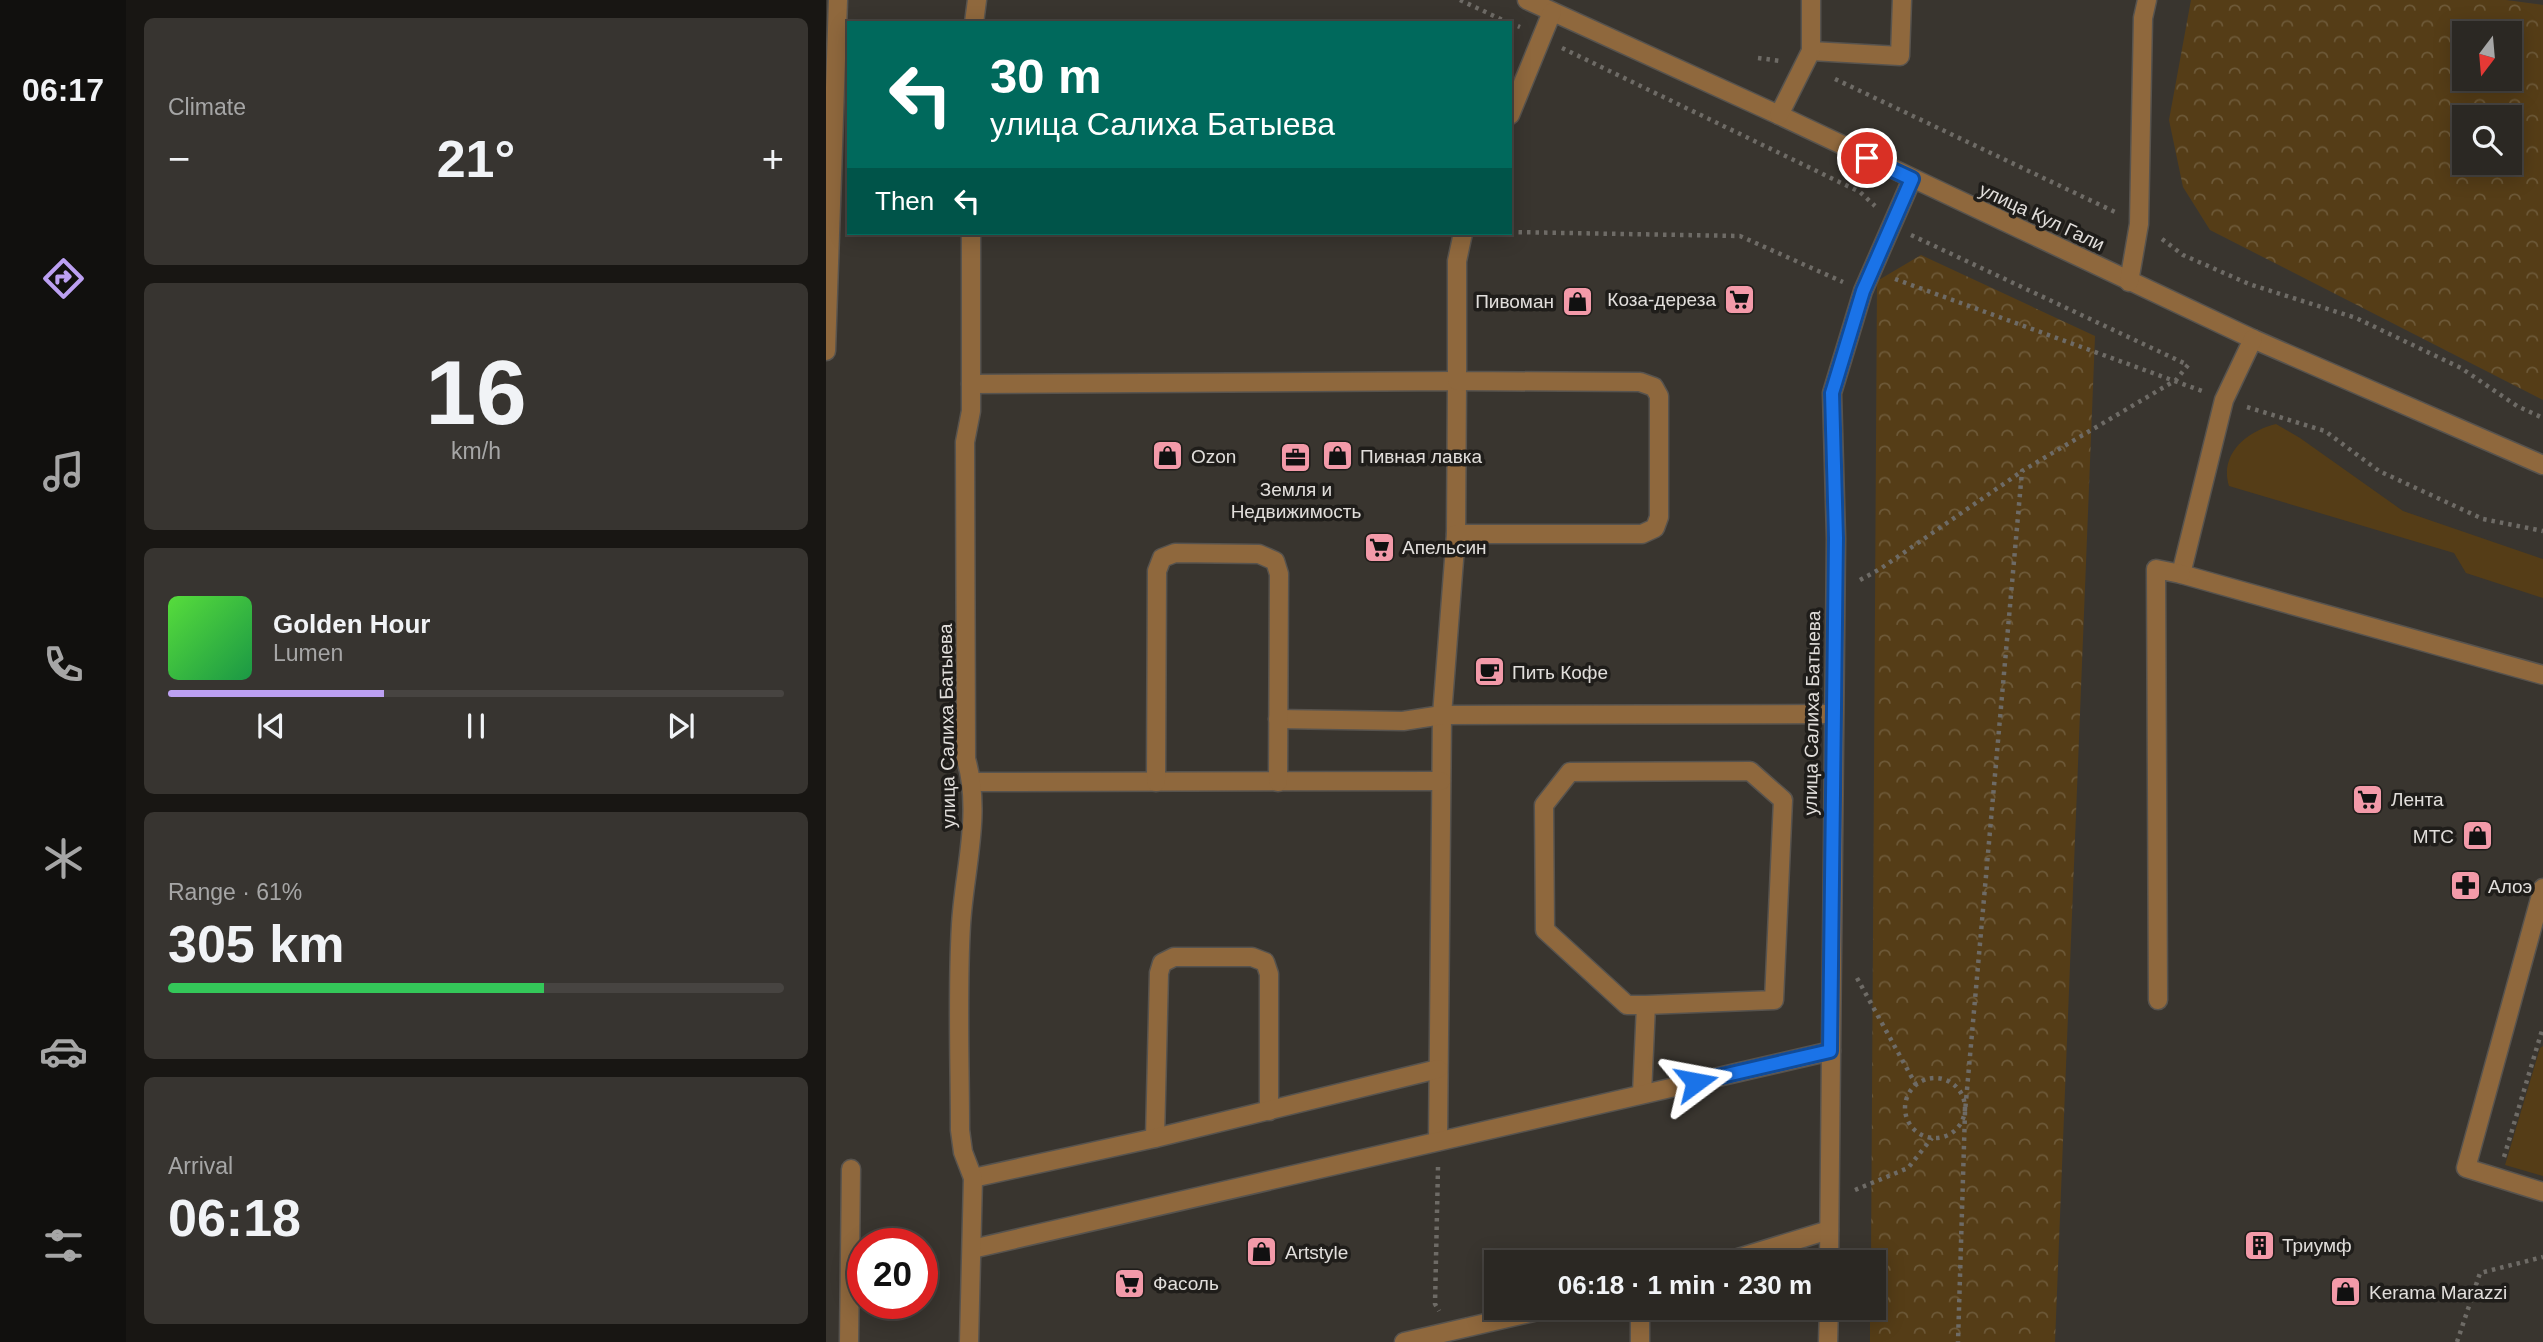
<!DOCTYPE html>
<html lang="en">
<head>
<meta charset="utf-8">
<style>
  body { margin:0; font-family:Helvetica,sans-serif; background:#373430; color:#f1f3f6; height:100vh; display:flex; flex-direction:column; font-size:26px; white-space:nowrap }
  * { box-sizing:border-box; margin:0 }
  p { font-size:23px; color:#a6a6a6 }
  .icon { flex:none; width:38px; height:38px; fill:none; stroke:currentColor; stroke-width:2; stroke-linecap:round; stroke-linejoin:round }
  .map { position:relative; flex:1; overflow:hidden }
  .details { display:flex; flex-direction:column; gap:18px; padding:18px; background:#181613; width:700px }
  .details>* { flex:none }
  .top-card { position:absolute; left:21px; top:21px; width:665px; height:214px; border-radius:0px; box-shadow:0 4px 18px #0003,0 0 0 2px #474441; background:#00695c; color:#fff; overflow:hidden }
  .needle { width:46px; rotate:196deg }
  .controls { position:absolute; left:1626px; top:21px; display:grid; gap:14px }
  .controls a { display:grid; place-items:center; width:70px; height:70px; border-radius:0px; background:#2b2823; box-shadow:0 4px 18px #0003,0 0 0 2px #474441; font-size:35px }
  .speed { position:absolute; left:21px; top:1228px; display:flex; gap:14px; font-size:35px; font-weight:700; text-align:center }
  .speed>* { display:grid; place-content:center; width:91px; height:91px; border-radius:50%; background:#2b2823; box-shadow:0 4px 18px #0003,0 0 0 2px #474441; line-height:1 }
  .speed .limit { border:10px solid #d22; background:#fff; color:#111 }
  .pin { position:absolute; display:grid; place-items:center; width:60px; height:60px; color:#fff; margin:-30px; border:4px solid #fff; border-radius:50%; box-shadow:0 2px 7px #0007 }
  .me { position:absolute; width:77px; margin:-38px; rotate:77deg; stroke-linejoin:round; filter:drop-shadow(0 0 5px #0008) }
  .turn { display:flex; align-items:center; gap:24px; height:147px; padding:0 28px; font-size:32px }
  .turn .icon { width:91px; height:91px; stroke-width:2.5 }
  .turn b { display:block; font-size:49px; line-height:60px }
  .then { display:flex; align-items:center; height:66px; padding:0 28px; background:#0003; gap:14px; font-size:26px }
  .big { font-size:52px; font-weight:700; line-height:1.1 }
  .details .tile { flex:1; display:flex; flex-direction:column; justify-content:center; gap:10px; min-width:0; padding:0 24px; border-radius:10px; background:#373430 }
  .details .dial { align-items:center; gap:0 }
  .dial b { font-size:91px; line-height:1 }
  .song { display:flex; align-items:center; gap:21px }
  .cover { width:84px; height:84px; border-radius:10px; background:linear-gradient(135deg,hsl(110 70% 55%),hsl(140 70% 35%)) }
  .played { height:7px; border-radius:4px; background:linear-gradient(90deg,#bca0f2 35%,#474441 35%) }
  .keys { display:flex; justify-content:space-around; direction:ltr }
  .heat { display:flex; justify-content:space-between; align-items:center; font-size:38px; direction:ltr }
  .charge { height:10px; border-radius:5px; background:linear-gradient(90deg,#34c759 61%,#474441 0) }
  .trip { position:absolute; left:658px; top:1250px; width:402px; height:70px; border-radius:0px; background:#2b2823; box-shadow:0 4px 18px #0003,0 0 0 2px #474441; font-weight:700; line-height:70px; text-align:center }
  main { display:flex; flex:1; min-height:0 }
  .dock { display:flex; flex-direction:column; width:126px; justify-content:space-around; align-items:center; background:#11100e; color:#a6a6a6 }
  .dock .icon { width:49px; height:49px }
  .dock .on { color:#bca0f2 }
  .dock b { font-size:32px; color:#f1f3f6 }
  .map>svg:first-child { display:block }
  .grass { fill:#553d17 }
  .forest { fill:url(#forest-crowns); fill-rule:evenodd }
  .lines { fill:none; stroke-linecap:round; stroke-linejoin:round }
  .minor-casing { stroke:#57534e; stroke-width:21 }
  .path { stroke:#6e6b66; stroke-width:4.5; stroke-dasharray:3.5 5; stroke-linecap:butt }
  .minor { stroke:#8f683d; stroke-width:18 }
  .route-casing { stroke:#114b97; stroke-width:18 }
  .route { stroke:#1a73e8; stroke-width:12 }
  .labels { text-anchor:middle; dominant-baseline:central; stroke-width:7; stroke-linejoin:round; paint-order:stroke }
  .street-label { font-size:19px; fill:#e1dedb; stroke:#1f1d1a }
  .poi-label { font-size:19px; fill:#e1dedb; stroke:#1f1d1a; text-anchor:start }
</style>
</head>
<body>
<main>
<nav class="dock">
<b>06:17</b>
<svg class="icon on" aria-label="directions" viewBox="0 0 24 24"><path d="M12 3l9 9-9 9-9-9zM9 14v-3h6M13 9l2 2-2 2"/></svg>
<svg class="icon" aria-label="music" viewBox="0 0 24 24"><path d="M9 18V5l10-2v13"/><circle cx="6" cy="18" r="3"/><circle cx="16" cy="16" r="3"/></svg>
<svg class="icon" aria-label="phone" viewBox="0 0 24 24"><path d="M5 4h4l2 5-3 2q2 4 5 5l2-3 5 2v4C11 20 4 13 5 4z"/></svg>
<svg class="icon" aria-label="climate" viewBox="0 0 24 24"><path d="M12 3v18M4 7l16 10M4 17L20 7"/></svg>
<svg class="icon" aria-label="car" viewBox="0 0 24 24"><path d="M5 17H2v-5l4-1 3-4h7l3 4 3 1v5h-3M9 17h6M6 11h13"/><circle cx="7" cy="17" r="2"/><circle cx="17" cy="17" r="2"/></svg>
<svg class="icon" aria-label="filters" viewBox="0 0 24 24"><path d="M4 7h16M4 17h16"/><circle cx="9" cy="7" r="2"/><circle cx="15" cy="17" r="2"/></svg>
</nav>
<section class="details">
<div class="tile"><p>Climate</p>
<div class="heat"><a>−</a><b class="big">21°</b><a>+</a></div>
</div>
<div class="tile dial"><b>16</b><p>km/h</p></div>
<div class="tile">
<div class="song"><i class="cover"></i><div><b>Golden Hour</b><p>Lumen</p></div></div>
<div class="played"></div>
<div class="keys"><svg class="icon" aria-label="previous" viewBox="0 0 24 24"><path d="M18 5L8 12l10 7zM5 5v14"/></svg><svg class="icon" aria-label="pause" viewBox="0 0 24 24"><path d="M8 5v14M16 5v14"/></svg><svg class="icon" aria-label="next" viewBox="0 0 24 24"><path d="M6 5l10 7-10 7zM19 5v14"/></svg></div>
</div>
<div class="tile"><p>Range · 61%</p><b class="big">305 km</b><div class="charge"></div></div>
<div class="tile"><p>Arrival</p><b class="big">06:18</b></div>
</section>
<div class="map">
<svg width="1717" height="1342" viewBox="0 0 1717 1342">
  <defs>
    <pattern id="forest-crowns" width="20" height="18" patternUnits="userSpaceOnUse" patternTransform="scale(1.75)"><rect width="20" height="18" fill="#553d17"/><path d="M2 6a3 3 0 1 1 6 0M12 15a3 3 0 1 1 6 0" fill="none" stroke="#6d5938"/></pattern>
  </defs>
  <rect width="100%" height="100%" fill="#39352f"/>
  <!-- grass -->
  <g class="grass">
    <path d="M1450,424L1474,438L1577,511L1717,559V598L1640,573L1628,553L1403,486C1393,454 1421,431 1450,424Z"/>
    <path d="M1717,1046V1176L1679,1165L1714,1048Z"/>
  </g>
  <!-- forest -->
  <g class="forest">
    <path d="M1365,0H1680L1717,5V400L1384,230L1357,187L1343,120ZM1638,33H1684V79H1638ZM1638,117H1684V163H1638Z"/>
    <path d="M1095,255L1269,336L1229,1342H1044V1307H1048V1262H1045L1051,281Z"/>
  </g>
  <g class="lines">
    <defs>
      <g id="minor">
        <path d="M701,0L953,115L1427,339L1717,465"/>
        <path d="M148,23L151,0"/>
        <path d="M985,51L1074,56L1076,0"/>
        <path d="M684,115L726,12"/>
        <path d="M953,115L985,51V0"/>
        <path d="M1303,282L1313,224L1317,18L1321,0"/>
        <path d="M1427,339L1398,400L1355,574L1717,675"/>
        <path d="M0,351L12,0"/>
        <path d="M145,384L631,381L630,534L616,715L612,1141"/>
        <path d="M630,534H816L829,528L833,517V396L828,387L814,382L631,381V261L637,233"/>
        <path d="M452,719L577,721L616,715L1007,714"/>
        <path d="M147,782L615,781"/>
        <path d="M330,782L331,571L336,558L349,553L433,554L449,561L453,574L452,782"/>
        <path d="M1717,888L1640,1168L1717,1192"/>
        <path d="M1332,1000L1330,569L1355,574"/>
        <path d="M816,1094L820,1005H801L719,930L718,805L744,772L924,771L957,800L948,1000L820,1005"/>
        <path d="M329,1138L333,973L336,963L348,957H426L439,962L443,974V1111"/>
        <path d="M147,1178L329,1138L612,1069"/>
        <path d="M146,1249L1005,1051"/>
        <path d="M899,1262L1003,1230"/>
        <path d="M1003,1262L1010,538L1006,393L1037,291L1086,179"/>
        <path d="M23,1342L25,1169"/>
        <path d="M143,1342L147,1178L137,1152L134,1130C134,1062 131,993 135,925C138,871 156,813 140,759L139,442L145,411V233"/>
        <path d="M578,1342L729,1307"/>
        <path d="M814,1342V1307"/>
        <path d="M1002,1342L1003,1307"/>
      </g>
    </defs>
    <!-- minor casing -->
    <use href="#minor" class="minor-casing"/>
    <!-- path -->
    <g class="path">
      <path d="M634,0L683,23"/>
      <path d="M684,23L694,27"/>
      <path d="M736,48L1034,192L1049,206"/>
      <path d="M932,58L955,61"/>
      <path d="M1009,79L1289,212"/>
      <path d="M684,232L914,236L1017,282"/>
      <path d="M1085,235L1362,365L1350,380L1196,471L1139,1112L1132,1342"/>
      <path d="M1336,239L1357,255L1423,284L1530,318L1635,368L1691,406L1717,418"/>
      <path d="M1069,279L1376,391"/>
      <path d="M1421,407L1499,431L1553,471L1657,519L1717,531"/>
      <path d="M1034,580L1054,569L1195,472"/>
      <path d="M1031,978L1090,1085"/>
      <circle cx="1109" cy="1108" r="30"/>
      <path d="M1678,1157L1717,1027"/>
      <path d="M612,1167L609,1304L613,1311"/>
      <path d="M1029,1190L1082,1168L1106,1138"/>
      <path d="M1631,1342L1654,1273L1717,1257"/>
    </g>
    <!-- minor -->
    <use href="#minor" class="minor"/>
  </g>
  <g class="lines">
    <defs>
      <path id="route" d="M870,1082L1004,1051L1010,538L1006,393L1037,291L1086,179L1041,158"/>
    </defs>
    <!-- route casing -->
    <use href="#route" class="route-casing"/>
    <!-- route -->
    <use href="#route" class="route"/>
  </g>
  <!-- icons -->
  <defs>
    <symbol id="supermarket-square" viewBox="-11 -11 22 22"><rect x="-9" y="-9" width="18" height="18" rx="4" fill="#f39aa9" stroke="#1f1d1a"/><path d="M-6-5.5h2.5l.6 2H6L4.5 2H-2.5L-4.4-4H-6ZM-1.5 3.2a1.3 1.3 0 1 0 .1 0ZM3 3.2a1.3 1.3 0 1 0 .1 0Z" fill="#111"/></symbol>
    <symbol id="shop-square" viewBox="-11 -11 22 22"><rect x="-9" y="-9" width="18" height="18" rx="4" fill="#f39aa9" stroke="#1f1d1a"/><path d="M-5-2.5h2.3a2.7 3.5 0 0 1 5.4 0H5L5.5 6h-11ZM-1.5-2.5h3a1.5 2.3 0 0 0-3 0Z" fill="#111"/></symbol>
    <symbol id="office-square" viewBox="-11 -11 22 22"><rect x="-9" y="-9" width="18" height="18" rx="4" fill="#f39aa9" stroke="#1f1d1a"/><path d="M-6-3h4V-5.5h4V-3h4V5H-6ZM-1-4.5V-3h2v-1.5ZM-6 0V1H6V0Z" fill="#111"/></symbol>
    <symbol id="cafe-square" viewBox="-11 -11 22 22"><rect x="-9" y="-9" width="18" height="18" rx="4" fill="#f39aa9" stroke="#1f1d1a"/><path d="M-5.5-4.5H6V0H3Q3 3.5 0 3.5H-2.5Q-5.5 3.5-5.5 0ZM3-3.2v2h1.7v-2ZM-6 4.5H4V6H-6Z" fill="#111"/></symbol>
    <symbol id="pharmacy-square" viewBox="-11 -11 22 22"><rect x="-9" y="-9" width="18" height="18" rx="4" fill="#f39aa9" stroke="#1f1d1a"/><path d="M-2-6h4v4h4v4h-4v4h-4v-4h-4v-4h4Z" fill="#111"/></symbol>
    <symbol id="building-square" viewBox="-11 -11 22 22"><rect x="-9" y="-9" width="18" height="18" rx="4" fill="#f39aa9" stroke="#1f1d1a"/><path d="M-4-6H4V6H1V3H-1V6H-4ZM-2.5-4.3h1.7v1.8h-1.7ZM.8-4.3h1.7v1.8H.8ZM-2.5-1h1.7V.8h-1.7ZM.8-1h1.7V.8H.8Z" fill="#111"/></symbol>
  </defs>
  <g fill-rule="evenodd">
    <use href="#supermarket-square" x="896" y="282" width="35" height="35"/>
    <use href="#shop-square" x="734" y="284" width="35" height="35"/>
    <use href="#shop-square" x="324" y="438" width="35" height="35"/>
    <use href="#shop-square" x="494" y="438" width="35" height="35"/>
    <use href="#office-square" x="452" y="440" width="35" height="35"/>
    <use href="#supermarket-square" x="536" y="530" width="35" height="35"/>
    <use href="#cafe-square" x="646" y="654" width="35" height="35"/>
    <use href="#supermarket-square" x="1524" y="782" width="35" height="35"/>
    <use href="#shop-square" x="1634" y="818" width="35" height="35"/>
    <use href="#pharmacy-square" x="1622" y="868" width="35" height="35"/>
    <use href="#building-square" x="1416" y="1228" width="35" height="35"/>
    <use href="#shop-square" x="418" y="1234" width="35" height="35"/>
    <use href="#supermarket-square" x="286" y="1266" width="35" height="35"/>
    <use href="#shop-square" x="1502" y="1274" width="35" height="35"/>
  </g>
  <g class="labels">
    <!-- street labels -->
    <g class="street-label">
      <text transform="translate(1216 217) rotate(25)">улица Кул Гали</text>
      <text transform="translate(986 713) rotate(-89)">улица Салиха Батыева</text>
      <text transform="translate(121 726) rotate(-91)">улица Салиха Батыева</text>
    </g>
    <!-- poi labels -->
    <g class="poi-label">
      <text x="890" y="299" text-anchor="end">Коза-дереза</text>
      <text x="728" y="301" text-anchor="end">Пивоман</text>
      <text x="365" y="456">Ozon</text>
      <text x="534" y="456">Пивная лавка</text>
      <text x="470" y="489" text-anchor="middle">Земля и<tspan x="470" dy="22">Недвижимость</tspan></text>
      <text x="576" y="547">Апельсин</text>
      <text x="686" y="672">Пить Кофе</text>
      <text x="1565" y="799">Лента</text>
      <text x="1628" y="836" text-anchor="end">МТС</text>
      <text x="1662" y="886">Алоэ</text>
      <text x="1456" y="1245">Триумф</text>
      <text x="459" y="1252">Artstyle</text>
      <text x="327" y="1283">Фасоль</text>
      <text x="1543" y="1292">Kerama Marazzi</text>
    </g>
  </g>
</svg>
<div class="controls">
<a><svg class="needle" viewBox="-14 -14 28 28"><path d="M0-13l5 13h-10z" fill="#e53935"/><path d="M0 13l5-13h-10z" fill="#a6a6a6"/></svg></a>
<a><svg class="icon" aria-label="search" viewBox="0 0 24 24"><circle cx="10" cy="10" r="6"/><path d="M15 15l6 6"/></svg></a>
</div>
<div class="speed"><div class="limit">20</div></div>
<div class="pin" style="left:1041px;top:158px;background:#d93025"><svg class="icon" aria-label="arrive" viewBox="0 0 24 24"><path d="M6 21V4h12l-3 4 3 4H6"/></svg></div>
<svg class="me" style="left:870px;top:1082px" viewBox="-20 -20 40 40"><path d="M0-17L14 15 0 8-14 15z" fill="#1a73e8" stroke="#fff" stroke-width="4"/></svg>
<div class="trip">06:18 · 1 min · 230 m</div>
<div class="top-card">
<div class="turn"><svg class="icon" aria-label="left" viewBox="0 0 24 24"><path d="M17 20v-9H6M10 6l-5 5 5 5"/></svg><div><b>30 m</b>улица Салиха Батыева</div></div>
<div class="then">Then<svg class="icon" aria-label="left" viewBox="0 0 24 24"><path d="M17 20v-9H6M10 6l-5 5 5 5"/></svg></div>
</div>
</div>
</main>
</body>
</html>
